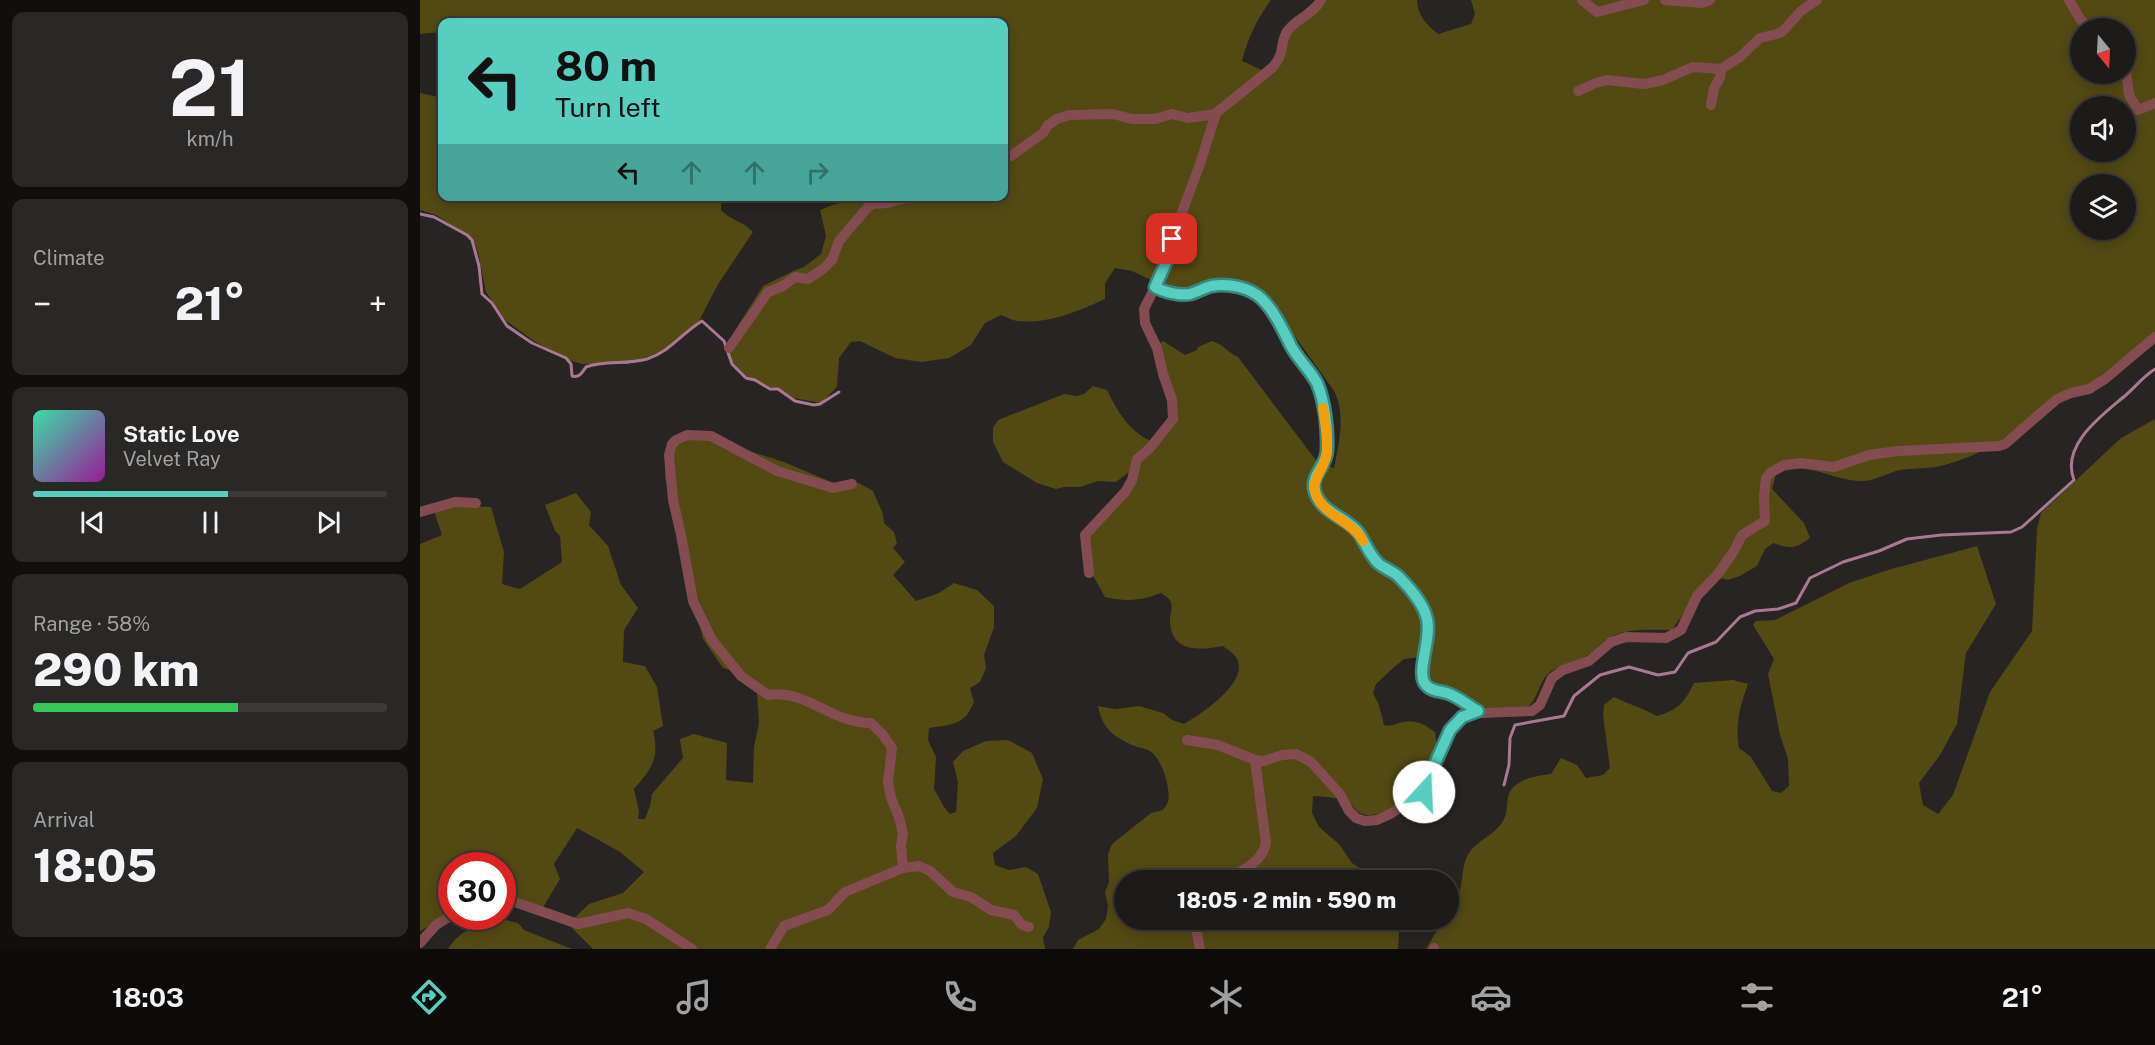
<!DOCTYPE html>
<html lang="en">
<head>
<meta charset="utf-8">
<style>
  body { margin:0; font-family:"Public Sans",sans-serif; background:#2a2827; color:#f1f3f6; height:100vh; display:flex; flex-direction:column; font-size:22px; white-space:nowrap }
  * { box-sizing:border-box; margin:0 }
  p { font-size:20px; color:#a0a1a2 }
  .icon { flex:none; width:33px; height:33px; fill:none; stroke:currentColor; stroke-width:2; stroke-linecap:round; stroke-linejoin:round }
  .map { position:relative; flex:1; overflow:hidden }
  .panel { display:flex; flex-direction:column; gap:12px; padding:12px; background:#100f0e; width:420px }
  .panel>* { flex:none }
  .banner { position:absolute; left:18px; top:18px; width:570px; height:183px; border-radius:12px; box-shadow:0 3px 15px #0003,0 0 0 2px #3b3939; background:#58cec0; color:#111; overflow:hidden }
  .needle { width:39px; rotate:162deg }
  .controls { position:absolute; left:1650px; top:18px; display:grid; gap:12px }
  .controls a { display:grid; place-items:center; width:66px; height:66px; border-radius:50%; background:#1d1b1a; box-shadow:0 3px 15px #0003,0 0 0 2px #3b3939; font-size:30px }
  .speed { position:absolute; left:18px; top:852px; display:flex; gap:12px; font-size:30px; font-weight:700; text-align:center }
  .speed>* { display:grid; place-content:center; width:78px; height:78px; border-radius:50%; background:#1d1b1a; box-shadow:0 3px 15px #0003,0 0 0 2px #3b3939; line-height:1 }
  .speed .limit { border:9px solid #d22; background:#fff; color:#111 }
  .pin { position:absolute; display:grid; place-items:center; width:51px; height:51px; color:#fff; margin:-26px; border-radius:12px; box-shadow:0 3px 9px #0006 }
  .me { position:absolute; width:66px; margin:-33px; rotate:20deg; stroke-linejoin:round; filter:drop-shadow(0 0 4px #0008) }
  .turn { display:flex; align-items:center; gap:21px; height:126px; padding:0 18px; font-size:27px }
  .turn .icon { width:78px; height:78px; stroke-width:2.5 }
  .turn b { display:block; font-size:42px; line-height:51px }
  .lanes { display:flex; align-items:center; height:57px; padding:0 18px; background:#0003; justify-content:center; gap:30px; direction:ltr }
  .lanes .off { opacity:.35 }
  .big { font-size:45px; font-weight:800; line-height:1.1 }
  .panel .card { flex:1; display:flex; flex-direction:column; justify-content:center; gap:9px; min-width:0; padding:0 21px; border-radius:12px; background:#2a2827 }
  .panel .dial { align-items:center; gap:0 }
  .dial b { font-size:78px; line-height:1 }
  .song { display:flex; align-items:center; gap:18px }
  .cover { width:72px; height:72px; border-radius:9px; background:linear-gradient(135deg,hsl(160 70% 55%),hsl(300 70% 35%)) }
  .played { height:6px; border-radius:3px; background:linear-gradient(90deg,#58cec0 55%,#3b3939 55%) }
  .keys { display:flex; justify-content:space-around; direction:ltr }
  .heat { display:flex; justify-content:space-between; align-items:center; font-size:33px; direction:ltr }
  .charge { height:9px; border-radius:4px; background:linear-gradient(90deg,#34c759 58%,#3b3939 0) }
  .trip { position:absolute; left:694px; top:870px; width:345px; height:60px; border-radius:30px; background:#1d1b1a; box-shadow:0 3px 15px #0003,0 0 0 2px #3b3939; font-weight:800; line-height:60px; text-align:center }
  .menu { display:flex; height:96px; justify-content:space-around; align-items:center; background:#0c0b0a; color:#a0a1a2 }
  .menu .icon { width:42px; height:42px }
  .menu .active { color:#58cec0 }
  .menu b { font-size:27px; color:#f1f3f6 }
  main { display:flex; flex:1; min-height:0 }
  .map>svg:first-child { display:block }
  .green { fill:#524913; fill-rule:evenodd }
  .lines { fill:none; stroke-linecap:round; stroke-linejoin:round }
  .stream { stroke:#ab7894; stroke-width:3 }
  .minor { stroke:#844c51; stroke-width:10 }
  .route-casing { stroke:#39867d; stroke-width:15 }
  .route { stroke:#58cec0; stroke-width:10 }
  .slow { stroke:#f59e0b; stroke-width:10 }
</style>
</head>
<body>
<main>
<section class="panel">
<div class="card dial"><b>21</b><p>km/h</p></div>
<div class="card"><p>Climate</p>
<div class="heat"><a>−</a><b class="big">21°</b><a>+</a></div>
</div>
<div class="card">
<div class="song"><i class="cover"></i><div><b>Static Love</b><p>Velvet Ray</p></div></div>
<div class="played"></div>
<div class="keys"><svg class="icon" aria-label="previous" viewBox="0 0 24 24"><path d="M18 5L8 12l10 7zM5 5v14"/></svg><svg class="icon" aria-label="pause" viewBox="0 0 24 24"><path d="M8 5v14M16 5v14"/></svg><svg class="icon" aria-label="next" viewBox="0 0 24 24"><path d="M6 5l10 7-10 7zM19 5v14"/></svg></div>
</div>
<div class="card"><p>Range · 58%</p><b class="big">290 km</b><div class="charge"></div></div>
<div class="card"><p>Arrival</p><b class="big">18:05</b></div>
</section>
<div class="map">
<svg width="1735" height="949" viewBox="0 0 1735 949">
  <rect width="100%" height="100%" fill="#272423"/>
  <!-- green -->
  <g class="green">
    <path d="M0,0H851C837,19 828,38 822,61L842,70L858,55L863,32L897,0H997C998,16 1006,24 1018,34L1051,24L1055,14L1051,0H1735V332L1722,344L1669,385L1655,388C1612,419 1570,456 1516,467C1504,469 1492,468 1480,470C1467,473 1453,482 1440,481C1407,479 1390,460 1356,474L1352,489L1384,523L1390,538C1375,549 1370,549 1353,543L1345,549L1337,566L1320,576L1308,580L1289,576L1252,630C1233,630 1210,628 1192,636C1181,641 1173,653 1162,659C1151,665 1137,665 1128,674C1119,683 1118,697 1109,706L1069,708L1054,705L1042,693L1008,683L1000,657L984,659L973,668L956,684L953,693L959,705L964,725C973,727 975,723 983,722C997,719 1005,725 1015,732L1017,747L1009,766L1007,784C991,795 960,823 940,813C935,811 934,807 930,803C921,797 904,797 893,796L892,813L899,827L919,844L932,863L954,877L972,874L982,875L984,880H705V920H985L979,931L978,949H653L658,940L679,929L686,919L688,906L685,892L689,882L688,854L692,844L731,813L743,810C745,807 747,805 748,802C751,788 742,759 730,751C725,748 718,748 712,745C692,736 682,727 678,706L695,709L719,706L743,713L752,720L764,724C781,714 829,683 817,659C814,653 808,650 803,646C778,651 749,652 750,618C750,613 753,608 751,603C750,598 745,596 741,593C722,601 705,602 685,597L672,574L666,539L706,494L709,472L696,482L678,481L660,487H644L636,489L617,483L583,462L573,442V428L578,420L644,394L657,396L664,394L673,386L687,390C698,413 713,438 739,443L755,420L739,344L743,341L765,355L777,350L778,347L792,341C803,344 808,353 818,357L898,463L914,468C919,443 926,414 914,391L849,300L834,286L816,281L797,280L764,288H748L712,271L695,268L685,283V299C660,311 628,324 599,321C593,321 587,317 581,315L565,323L551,345L529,358L501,362L475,358L440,341L431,342L419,358L417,387L401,403L374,398L357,388L349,387L335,379L326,376L312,362L309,352L314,332L343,286L373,271L384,267L401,254L406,236L400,210L412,205L447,197L584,196V22H22V32L0,34ZM1660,28H1706V74H1660ZM1660,106H1706V152H1660ZM1660,184H1706V230H1660Z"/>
    <path d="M0,93L22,98V196L301,197V210C313,222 323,221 333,232L297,286L277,325L253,344L235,354L207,364H162L149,360L114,341L85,320L66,292L58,252L53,239L16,215L0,210Z"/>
    <path d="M1735,419V949H1006L1023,920H1029C1029,905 1037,902 1040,890C1044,875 1041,859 1054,847C1064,837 1078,832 1084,819C1090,807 1083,794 1096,785C1106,777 1118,776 1131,774L1141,758L1157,765L1166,778L1183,775L1190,768L1183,715L1184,705L1194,697C1208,704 1223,708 1237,716C1258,710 1265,702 1274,683L1313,680L1328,684C1320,706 1315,724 1319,748L1331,757L1352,791L1361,793L1369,786L1368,759L1360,735L1348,674L1354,659L1333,625L1336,621L1355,620L1429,583L1468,570L1557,546L1576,604L1546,653L1537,724L1520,755L1499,783L1503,805L1518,814L1533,795L1570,692L1612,631L1617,529L1621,513L1701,438Z"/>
    <path d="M265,431L364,462L416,484L439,483L453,491L463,514L464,523L474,532L477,544L473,548L485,562L473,575L496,601L519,593L534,583L557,590L574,606V627L564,655L566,668L560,682L550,688L554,702C544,726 533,724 509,728L508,740L516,757L514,789L524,807L530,814L536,812L538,782L533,762L543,751L566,741L588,740L612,753L623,779L617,808L596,836L573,853L575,865L589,870L606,867L618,874L631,912L629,927L623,937L625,949H173L148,924L169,904L203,893L224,872L200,852L157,828L134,864L140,879L122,909L83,900L82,866H32L25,908L29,916L0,931V544L22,535L14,511L39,506L71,507L84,552L82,584L100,589L142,562L140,536L135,531L125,505L156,493L171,512L169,525L188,546L201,585L218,608L204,630L203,662L225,666L237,687L243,726L233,731C240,759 231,769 214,789L219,811L218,819H225L230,806L232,794L263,758L260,739L274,734L307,743L306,780L333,783L334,747L339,723L337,693L323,674L303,668L283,639L249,498L245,477L246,454Z"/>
    <path d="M78,918L98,923L104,930L152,949H28C40,930 58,924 78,918Z"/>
  </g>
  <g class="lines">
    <!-- stream -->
    <g class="stream">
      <path d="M0,214L14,217L47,235L52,240L59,266L62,294L72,303L87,326L112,343L146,358L151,364L152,376C159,378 162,373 166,367C185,360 207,365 227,359C251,351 262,333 282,321L304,341L312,364L326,378L335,380L350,389H358L375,401L394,405L400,404L419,392"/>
      <path d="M1084,785L1089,765L1090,738L1095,725L1144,716L1154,696L1180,675L1209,667L1238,675L1255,672L1268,653L1296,642L1320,617L1335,611L1358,609L1376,603L1390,578L1423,562L1459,551L1487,539L1521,535L1591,532L1602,527L1654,480C1640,444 1684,414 1707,394C1717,385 1724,376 1735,369"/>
    </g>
    <!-- minor -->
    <g class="minor">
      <path d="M901,0C893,15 874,19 866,33C859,47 866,52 852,68L796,113L780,164L752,239L750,254L735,287L742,291L769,294L793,286H815L829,290L843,300L873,349L897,384L903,405L907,450L904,466L896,476L894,487L898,499L907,509L932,526L939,533L957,562L978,576L1001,605L1007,616L1009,632L1001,675L1006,686L1012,690L1039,697L1061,713L1112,711L1120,705L1132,678L1143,670L1169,661L1191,642L1206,637L1246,638L1261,630L1277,596L1297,575L1314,551L1322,535L1345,521L1344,495L1346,478L1350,473L1364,465L1381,463L1414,467L1449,455L1478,451L1579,446L1585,444L1637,399L1651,393L1669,389L1685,379L1735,337"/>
      <path d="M1162,0L1177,12L1224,0"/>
      <path d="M1245,0L1282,3L1290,0"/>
      <path d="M1649,0L1660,19L1669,28"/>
      <path d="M1706,72L1709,95L1718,110L1735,103"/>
      <path d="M1158,91L1176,83L1187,80L1224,84L1243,80L1273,67L1301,69L1320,57L1340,38L1357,34L1363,31L1381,11L1397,0"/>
      <path d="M1291,105L1294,88L1300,78L1301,69"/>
      <path d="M584,157L591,156L623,133L628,125L637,119L649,115L693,114L712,119H735L752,114L768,118L796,114"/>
      <path d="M309,348L348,292L363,286L375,277L388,279L403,269L412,260L419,241L448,207L454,204L467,203L493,196"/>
      <path d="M432,484L413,488L357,471L291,436L267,435L256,440L252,444L249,455L253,500L261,535L273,601L292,640L321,676L348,695C387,689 410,723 451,723L463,735L472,748L468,782L471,798L479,817L483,834L481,846L483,868"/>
      <path d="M0,512L35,502L56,503"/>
      <path d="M669,573L665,535L706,491L712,480L717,459L730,448L753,419L752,400L743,374L737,348L725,323L724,309L735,287"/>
      <path d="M767,740L798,745L835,760L844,761L862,755L876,754L891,762L920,794L929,811L936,818L945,821L957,820L970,814L1004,792L1011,785L1013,768L1030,730L1042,717L1058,711"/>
      <path d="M799,880C817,874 842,864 846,843L835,760"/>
      <path d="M82,900H89L158,924L208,913L226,919L272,949"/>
      <path d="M778,920L776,928L780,949"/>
      <path d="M0,943L16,925L32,915"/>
      <path d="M350,949L364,926L408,910L425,892L483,868L499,866L510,871L533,892L551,897L571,910L594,915L602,925L609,927"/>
      <path d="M1014,949V948"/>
    </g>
  </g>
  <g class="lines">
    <defs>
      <path id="route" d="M752,239L750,254L735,287C743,292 761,296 770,294C777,292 784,288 791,286C808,283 830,287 842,299C855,312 863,330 871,346C878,359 890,370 897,383C905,402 908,430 907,451C906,466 892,475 894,488C898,512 925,516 938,532C945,542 949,554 958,563C964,569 974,571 980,578C990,588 1004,605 1007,619C1012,640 995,673 1006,685C1011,691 1020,691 1027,693C1039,697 1047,705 1058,711L1042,717L1030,730L1013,768L1011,785L1004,792"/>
    </defs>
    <!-- route casing -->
    <use href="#route" class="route-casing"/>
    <!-- route -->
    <use href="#route" class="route"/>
    <!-- slow -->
    <path class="slow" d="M903,408C905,422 908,437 907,451C906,471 887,479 898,499C908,517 932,521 943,541"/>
  </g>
</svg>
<div class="controls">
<a><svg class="needle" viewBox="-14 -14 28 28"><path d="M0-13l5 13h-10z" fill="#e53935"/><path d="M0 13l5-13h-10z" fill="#a0a1a2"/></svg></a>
<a><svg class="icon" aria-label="sound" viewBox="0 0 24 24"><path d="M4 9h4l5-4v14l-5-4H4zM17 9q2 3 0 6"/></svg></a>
<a><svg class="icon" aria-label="layers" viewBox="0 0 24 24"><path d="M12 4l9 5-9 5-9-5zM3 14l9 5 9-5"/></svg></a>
</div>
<div class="speed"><div class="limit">30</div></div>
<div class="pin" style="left:752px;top:239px;background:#d93025"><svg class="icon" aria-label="arrive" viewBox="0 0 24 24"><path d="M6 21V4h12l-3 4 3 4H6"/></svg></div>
<svg class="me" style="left:1004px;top:792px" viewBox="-20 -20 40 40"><circle r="19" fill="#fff"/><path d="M0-13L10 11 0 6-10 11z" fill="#58cec0"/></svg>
<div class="trip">18:05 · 2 min · 590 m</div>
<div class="banner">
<div class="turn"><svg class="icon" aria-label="left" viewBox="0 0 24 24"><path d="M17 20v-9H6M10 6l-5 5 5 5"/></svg><div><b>80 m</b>Turn left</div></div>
<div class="lanes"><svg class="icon" aria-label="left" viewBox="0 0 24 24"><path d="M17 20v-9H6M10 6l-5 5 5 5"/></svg><svg class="icon off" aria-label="ahead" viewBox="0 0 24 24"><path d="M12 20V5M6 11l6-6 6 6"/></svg><svg class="icon off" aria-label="ahead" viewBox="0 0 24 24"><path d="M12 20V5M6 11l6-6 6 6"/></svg><svg class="icon off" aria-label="right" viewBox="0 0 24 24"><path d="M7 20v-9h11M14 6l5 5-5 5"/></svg></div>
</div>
</div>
</main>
<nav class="menu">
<b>18:03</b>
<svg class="icon active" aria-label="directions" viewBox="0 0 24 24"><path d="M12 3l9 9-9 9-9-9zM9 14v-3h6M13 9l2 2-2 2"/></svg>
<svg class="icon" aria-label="music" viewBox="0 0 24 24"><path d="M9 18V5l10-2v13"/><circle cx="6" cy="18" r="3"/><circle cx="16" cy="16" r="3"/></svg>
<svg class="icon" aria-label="phone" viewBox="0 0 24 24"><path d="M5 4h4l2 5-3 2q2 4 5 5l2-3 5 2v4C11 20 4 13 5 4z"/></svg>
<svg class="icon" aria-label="climate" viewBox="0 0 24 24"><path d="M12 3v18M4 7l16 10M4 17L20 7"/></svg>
<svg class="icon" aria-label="car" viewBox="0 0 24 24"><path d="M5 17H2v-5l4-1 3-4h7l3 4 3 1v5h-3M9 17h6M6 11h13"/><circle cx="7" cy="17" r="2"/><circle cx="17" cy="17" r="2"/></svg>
<svg class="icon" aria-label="filters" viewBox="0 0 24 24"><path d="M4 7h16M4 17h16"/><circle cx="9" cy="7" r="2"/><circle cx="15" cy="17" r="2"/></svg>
<b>21°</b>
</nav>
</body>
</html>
